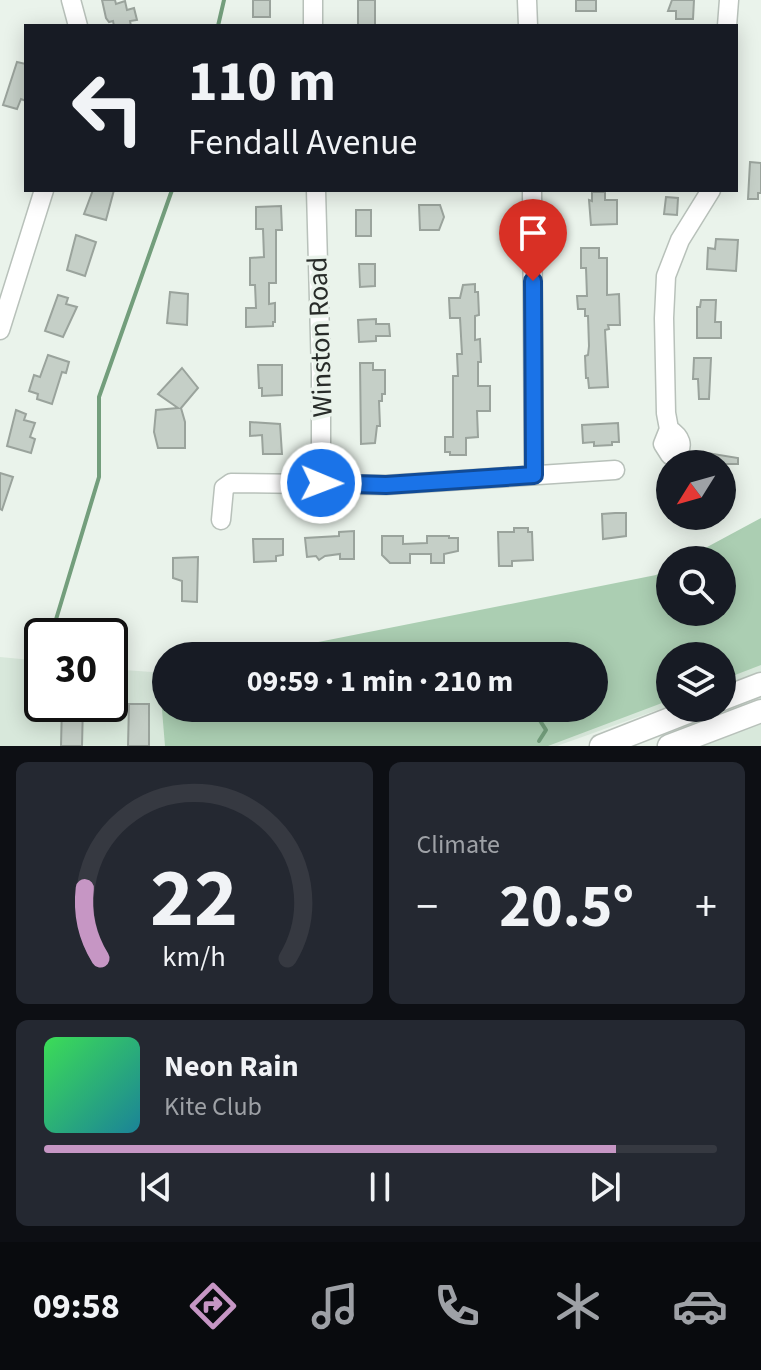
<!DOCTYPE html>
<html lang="en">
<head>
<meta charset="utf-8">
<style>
  body { margin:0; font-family:"Source Sans 3",sans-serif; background:#242831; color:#f1f3f6; height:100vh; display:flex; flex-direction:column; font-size:30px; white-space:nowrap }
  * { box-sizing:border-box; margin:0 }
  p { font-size:26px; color:#9ea1a6 }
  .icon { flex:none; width:44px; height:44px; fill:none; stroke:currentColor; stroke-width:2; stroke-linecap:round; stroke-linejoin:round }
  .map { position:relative; height:746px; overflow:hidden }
  .details { display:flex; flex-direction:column; gap:16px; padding:16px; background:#0d0f14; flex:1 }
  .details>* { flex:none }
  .top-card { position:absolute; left:24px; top:24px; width:714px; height:168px; border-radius:0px; box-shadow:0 4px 20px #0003; background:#171b24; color:#f1f3f6; overflow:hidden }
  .needle { width:52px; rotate:233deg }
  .buttons { position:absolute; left:656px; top:450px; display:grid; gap:16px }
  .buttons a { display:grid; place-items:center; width:80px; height:80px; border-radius:50%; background:#171b24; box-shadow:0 4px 20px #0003; font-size:40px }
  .speed { position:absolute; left:24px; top:618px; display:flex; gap:16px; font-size:40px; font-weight:700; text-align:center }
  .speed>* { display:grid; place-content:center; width:104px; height:104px; border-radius:50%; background:#171b24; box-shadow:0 4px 20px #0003; line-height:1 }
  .speed .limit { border:4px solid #111; border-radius:12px; background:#fff; color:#111 }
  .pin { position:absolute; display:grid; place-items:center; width:68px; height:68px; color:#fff; margin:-82px -34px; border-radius:50% 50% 50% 0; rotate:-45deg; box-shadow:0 0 8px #0007 }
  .pin .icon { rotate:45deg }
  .me { position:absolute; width:88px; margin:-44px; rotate:91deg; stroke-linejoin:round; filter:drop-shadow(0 0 6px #0008) }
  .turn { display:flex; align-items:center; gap:28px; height:168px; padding:0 32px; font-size:36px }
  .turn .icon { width:104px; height:104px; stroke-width:2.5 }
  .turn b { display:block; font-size:56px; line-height:68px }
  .big { font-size:60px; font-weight:700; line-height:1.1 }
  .details .tile { flex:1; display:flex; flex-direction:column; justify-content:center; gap:12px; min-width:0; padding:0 28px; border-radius:12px; background:#242831 }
  .details .dial { align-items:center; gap:0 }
  .dial svg { height:208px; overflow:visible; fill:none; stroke:#363941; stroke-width:7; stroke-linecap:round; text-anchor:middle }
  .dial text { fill:#f1f3f6; stroke:none }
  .song { display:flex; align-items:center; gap:24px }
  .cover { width:96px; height:96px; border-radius:12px; background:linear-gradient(135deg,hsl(130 70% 55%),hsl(190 70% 35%)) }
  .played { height:8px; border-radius:4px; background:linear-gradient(90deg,#c696c4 85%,#363941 85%) }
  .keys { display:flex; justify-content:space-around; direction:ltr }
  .heat { display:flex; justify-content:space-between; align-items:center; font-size:44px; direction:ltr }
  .details .tiles { flex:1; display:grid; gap:16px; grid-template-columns:1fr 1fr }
  .tile:last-child { grid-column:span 2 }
  .trip { position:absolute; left:152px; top:642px; width:456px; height:80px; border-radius:40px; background:#171b24; box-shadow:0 4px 20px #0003; font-weight:700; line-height:80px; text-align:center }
  .dock { display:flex; height:128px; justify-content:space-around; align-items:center; background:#090b0e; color:#9ea1a6 }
  .dock .icon { width:56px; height:56px }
  .dock .on { color:#c696c4 }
  .dock b { font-size:36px; color:#f1f3f6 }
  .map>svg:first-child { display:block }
  .built { fill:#d8e8db; fill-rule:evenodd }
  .green { fill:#abceb2 }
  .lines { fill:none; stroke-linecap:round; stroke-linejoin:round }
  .stream { stroke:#739e7c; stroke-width:4 }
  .building { fill:#c5cfc7; stroke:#9aa39c; stroke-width:2 }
  .minor-casing { stroke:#b8c1ba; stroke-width:21 }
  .major-casing { stroke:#b8c1ba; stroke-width:25 }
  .minor { stroke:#fff; stroke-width:18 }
  .major { stroke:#fff; stroke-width:22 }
  .route-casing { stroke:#114b97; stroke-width:20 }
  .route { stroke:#1a73e8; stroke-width:14 }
  .labels { text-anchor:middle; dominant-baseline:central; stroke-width:7; stroke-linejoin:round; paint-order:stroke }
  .street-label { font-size:28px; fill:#282c29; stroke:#eaf3eb }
</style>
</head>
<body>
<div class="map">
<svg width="761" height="746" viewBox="0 0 761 746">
  <rect width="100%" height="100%" fill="#eaf3eb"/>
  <!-- built -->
  <path class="built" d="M761,535V746H677L663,708L557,746H0V657L42,661V704H110V669L166,673V708H594V656L670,612H722V560ZM670,656H722V708H670Z"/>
  <!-- green -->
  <path class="green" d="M761,518V665L722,680V656H670V700L548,746H165L159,674L166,672V708H594V656H248L656,575L670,567V612H722V560H683Z"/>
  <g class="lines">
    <!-- stream -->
    <g class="stream">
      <path d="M218,26L224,0"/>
      <path d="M51,636L99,477V397L172,190"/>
      <path d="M522,656L524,653"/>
      <path d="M40,669L42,664"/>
      <path d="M532,708L546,730L539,741"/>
    </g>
  </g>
  <!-- building -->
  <g class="building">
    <path d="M102,0H115L116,4L125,1L127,10L134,8L137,20L130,21L131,26H114L113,21L109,22L106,18Z"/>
    <rect x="253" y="0" width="17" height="17"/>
    <rect x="358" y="0" width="17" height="26"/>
    <rect x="576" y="0" width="20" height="11"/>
    <path d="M672,0H694L693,19H676V11H668Z"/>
    <path d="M17,62L26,64V101L21,99L17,109L3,105Z"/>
    <path d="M750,162L761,163V193H758V199H748Z"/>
    <path d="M93,190H114L106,220L84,214Z"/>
    <path d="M592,192H605V200H617V224L591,225L589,200L592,201Z"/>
    <path d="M666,197L678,198L677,215L664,214Z"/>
    <path d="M419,205H440L444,217L439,230H420Z"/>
    <path d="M281,206L282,230H276V283H269V304L275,303V322H273V326L246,327V308H256L255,285H250V258L264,257L263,229H256V207Z"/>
    <rect x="356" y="210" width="15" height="26"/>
    <path d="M76,235L96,242L85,276L67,270Z"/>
    <path d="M716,239L738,240L736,271L707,269L708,248L715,249Z"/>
    <path d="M581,248H599V258H607V295L619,294L620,325H608L609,329L605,330L608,387L589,388L588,378H586L585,356L588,355L589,346L588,316H585V309H578L577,296H587L586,268H581Z"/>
    <path d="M359,264H375V286L360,287Z"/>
    <path d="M475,284V292H478L479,315L475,316V340L480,339L481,362H478V386H490V411H477L478,437L466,438V455H450V452H445V437H453V376H458L457,354H462L460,318H450L449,298H460L463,285Z"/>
    <path d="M170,292L188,294L187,325L167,323Z"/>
    <path d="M58,295L68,298L66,304L77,307L63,337L45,331Z"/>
    <path d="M701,300H716L715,322H721V338H697V307H700Z"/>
    <path d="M376,319V324H389L390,336H376V341L359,342L358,320Z"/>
    <path d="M48,355L69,362L66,373L62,372L52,404L37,399L38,394L29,391L34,375L40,377Z"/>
    <path d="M694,358H711L709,399H699L698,379H693Z"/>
    <path d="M360,363H373V370H385V394H382V401H379L380,426H377L375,443L361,444Z"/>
    <path d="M258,365H282V395L262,396V388H259Z"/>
    <path d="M182,368L198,388L181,408L185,422V448H158L154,432L156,410L178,408L158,394Z"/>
    <path d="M16,410L26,414L24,420L35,423L30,437L35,439L31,453L7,446Z"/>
    <path d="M250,422L280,424L282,454H263L262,435L250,436Z"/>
    <path d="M618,423L619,442H612V445L594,446V442L583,443L582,425Z"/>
    <path d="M701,452L738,458V464H699Z"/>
    <path d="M0,473L13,477L2,510L0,509Z"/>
    <path d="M615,513H626V536L603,539L602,514Z"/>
    <path d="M514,528H528V532H532L533,560L512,561V566H499L498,532H514Z"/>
    <path d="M354,531V559H340V554L325,556L319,560L316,556L307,557L305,538L339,536V532Z"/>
    <path d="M382,536H403V544L427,543V536H449V538H458V551L444,554V563H431V554H410V563H390L382,555Z"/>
    <path d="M253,539H283V555L276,556V561L254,562Z"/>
    <path d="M198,557L197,602L182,601V581L173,578V558Z"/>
    <path d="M62,704H83L82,746H61Z"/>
    <path d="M129,704H149V746H128Z"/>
  </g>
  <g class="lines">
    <defs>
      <g id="minor">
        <path d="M71,0L78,26"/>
        <path d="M527,0L528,26"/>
        <path d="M313,26V0"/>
        <path d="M727,26L729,0"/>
        <path d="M316,190L321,374V483"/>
        <path d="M532,190L534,475"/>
        <path d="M0,330L44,190"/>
        <path d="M669,429C680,436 686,446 674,456L670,455L663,444L669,429L666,413L664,318L666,276L680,240L711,190"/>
        <path d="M221,520L224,488L231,483L386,485L615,470"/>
      </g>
      <g id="major">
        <path d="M722,699L761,684"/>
        <path d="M601,746L698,708"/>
        <path d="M669,746L761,711"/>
      </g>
    </defs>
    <!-- minor casing -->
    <use href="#minor" class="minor-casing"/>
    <!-- major casing -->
    <use href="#major" class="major-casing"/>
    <!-- minor -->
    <use href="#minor" class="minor"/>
    <!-- major -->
    <use href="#major" class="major"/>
  </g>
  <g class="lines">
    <defs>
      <path id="route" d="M321,483L386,485L534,475L533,281"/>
    </defs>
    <!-- route casing -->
    <use href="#route" class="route-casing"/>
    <!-- route -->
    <use href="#route" class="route"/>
  </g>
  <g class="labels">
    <!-- street labels -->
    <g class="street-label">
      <text transform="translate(320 337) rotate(-92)">Winston Road</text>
    </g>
  </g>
</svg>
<div class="buttons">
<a><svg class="needle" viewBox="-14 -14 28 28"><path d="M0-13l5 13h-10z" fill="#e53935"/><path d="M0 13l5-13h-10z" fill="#9ea1a6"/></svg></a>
<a><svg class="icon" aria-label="search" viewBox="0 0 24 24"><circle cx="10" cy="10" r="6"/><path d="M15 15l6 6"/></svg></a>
<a><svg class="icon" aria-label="layers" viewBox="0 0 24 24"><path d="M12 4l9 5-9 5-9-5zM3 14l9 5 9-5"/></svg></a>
</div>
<div class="speed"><div class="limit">30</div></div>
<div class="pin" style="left:533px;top:281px;background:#d93025"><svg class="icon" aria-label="arrive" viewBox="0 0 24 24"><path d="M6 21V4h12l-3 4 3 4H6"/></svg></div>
<svg class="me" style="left:321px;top:483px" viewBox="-20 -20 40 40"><circle r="17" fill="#1a73e8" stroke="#fff" stroke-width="3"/><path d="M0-11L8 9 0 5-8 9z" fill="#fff"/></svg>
<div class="trip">09:59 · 1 min · 210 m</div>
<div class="top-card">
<div class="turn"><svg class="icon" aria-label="left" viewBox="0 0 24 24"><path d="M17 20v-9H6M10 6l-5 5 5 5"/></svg><div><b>110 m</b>Fendall Avenue</div></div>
</div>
</div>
<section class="details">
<div class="tiles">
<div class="tile dial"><svg viewBox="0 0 100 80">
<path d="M14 69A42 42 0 1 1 86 69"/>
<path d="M14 69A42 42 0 0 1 8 42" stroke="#c696c4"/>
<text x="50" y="56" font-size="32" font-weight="700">22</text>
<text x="50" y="72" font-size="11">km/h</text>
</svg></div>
<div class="tile"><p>Climate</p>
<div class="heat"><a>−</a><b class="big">20.5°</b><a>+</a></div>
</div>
<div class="tile">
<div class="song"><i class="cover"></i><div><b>Neon Rain</b><p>Kite Club</p></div></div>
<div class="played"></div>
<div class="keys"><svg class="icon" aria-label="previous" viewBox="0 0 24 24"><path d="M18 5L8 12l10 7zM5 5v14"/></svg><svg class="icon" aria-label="pause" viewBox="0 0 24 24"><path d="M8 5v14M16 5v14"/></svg><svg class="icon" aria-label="next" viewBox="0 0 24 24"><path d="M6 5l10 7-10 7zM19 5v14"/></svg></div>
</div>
</div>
</section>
<nav class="dock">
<b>09:58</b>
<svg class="icon on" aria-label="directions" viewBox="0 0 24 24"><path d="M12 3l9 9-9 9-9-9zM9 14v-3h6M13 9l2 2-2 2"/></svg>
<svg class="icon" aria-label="music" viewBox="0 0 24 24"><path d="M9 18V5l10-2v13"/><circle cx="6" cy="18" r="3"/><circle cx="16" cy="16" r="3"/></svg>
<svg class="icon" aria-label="phone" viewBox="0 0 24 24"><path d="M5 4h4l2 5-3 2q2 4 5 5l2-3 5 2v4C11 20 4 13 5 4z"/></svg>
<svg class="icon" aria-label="climate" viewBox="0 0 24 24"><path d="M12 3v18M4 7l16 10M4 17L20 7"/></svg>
<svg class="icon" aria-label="car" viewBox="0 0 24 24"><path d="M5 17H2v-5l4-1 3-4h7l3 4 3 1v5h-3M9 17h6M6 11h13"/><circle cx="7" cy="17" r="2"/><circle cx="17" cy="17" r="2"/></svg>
</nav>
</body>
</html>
